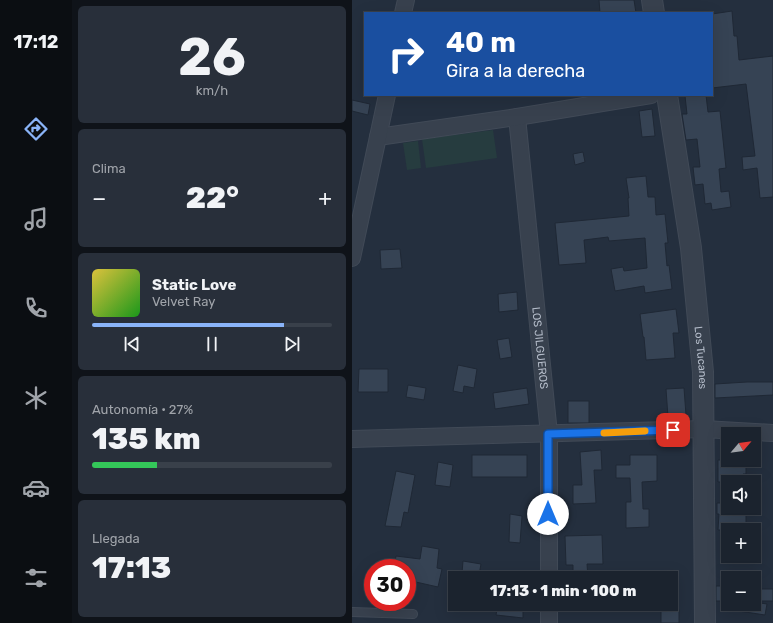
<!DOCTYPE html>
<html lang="es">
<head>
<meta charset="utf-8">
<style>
  body { margin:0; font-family:Rubik,sans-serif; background:#282f3a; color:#f1f3f6; height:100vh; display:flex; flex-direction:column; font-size:15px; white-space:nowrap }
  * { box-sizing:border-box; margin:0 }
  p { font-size:13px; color:#a0a4aa }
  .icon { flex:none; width:22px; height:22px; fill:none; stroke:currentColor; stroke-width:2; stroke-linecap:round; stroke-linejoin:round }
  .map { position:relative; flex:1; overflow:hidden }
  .panel { display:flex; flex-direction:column; gap:6px; padding:6px; background:#0f1319; width:280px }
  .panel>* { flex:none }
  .guide { position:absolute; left:12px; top:12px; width:349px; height:84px; border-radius:0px; box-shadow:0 4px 16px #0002,0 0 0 1px #39404a; background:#1a4fa0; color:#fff; overflow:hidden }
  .needle { width:26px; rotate:61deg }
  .buttons { position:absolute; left:369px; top:427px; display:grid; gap:8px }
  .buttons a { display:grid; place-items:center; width:40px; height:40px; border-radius:0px; background:#1b232e; box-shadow:0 4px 16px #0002,0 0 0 1px #39404a; font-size:20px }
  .speed { position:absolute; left:12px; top:559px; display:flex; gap:8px; font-size:20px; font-weight:700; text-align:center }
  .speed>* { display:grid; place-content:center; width:52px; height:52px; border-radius:50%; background:#1b232e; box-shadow:0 4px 16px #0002,0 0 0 1px #39404a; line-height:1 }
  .speed .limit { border:6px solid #d22; background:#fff; color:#111 }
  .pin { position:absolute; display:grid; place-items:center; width:34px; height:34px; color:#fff; margin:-17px; border-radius:8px; box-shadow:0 2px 6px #0006 }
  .me { position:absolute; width:44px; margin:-22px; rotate:0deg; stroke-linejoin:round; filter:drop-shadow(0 0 3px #0008) }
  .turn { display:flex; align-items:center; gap:14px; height:84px; padding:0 16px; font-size:18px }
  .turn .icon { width:52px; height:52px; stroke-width:2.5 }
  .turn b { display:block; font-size:28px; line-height:34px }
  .big { font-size:30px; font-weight:800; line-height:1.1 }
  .panel .tile { flex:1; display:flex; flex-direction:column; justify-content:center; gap:6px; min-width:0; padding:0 14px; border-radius:6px; background:#282f3a }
  .panel .dial { align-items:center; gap:0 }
  .dial b { font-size:52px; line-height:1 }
  .song { display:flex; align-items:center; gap:12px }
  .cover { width:48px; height:48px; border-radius:6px; background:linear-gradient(135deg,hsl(50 70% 55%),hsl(120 70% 35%)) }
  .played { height:4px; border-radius:2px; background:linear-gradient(90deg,#8ab4f8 80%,#39404a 80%) }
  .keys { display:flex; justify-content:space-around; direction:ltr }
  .heat { display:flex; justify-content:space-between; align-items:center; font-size:22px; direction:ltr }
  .charge { height:6px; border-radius:3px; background:linear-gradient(90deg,#34c759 27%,#39404a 0) }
  .trip { position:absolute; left:96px; top:571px; width:230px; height:40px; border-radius:0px; background:#1b232e; box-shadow:0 4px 16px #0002,0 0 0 1px #39404a; font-weight:800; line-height:40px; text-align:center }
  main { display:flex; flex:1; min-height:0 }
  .menu { display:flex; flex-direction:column; width:72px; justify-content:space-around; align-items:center; background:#0b0e12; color:#a0a4aa }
  .menu .icon { width:28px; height:28px }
  .menu .on { color:#8ab4f8 }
  .menu b { font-size:18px; color:#f1f3f6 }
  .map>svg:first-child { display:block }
  .green { fill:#263c3f }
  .building { fill:#364354; stroke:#1f2835 }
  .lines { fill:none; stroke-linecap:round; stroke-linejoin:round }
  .service-casing { stroke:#414a57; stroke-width:10 }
  .minor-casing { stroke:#414a57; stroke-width:18 }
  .tertiary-casing { stroke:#414a57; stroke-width:22 }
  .service { stroke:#38414e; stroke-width:8 }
  .minor { stroke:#38414e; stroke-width:16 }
  .tertiary { stroke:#38414e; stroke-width:20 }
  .route-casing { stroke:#114b97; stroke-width:10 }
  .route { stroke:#1a73e8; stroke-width:7 }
  .slow { stroke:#f59e0b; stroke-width:7 }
  .labels { text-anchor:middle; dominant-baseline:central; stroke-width:4; stroke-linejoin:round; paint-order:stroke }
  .street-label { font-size:11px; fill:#b4bcc9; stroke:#1d2633 }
</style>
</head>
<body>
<main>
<nav class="menu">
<b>17:12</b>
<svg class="icon on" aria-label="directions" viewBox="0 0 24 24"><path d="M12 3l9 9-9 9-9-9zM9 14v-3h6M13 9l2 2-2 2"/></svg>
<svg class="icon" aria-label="music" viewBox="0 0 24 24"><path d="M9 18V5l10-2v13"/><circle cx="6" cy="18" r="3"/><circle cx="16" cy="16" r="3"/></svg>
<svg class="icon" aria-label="phone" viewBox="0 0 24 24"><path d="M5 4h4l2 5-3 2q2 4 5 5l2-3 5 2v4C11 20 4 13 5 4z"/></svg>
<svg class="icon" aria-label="climate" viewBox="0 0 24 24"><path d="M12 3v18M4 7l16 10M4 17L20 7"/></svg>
<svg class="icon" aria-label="car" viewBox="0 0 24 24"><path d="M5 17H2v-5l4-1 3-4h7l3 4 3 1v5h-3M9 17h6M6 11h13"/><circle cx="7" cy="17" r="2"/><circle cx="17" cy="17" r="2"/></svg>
<svg class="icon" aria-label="filters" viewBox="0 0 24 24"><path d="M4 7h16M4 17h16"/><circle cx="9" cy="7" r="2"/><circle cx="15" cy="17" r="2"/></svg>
</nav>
<section class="panel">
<div class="tile dial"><b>26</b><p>km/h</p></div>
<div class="tile"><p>Clima</p>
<div class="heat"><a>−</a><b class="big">22°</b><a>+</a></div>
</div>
<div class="tile">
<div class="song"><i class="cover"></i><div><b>Static Love</b><p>Velvet Ray</p></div></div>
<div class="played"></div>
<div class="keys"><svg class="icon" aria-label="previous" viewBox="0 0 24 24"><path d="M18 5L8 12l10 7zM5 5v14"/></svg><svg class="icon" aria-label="pause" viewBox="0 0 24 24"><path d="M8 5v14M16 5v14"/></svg><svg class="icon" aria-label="next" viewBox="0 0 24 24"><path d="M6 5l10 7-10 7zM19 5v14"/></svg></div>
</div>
<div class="tile"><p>Autonomía · 27%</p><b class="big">135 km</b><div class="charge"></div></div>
<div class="tile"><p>Llegada</p><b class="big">17:13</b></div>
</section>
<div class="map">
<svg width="421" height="623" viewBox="0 0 421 623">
  <rect width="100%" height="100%" fill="#242f3e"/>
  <!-- green -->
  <g class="green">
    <path d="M141,130L145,158L74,168L70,139Z"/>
    <path d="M66,141L69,168L55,170L51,143Z"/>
  </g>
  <!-- building -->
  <g class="building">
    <path d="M247,0H282L284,13H248Z"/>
    <path d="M380,11L382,36H385L387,60L421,56V197L408,198L405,168L391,170L390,157L403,156L394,84L360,88V14Z"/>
    <path d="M341,95H354L356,112L368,111L374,168L367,169L369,192L377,191L379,207L360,210L359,203L353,204L351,184L343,185L341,167H348L345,139L334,140L330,114H335L333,96Z"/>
    <path d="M0,100L18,104L16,115L0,111Z"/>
    <path d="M300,109L303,136L290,137L287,111Z"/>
    <path d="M231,152L233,162L223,165L221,154Z"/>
    <path d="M294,176L296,197H303L304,215L313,214L316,243H313L315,266L317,265L320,289L293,293L292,286L263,291L259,269L271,267L272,271L295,268L293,238L257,241L256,237L232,240L234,263L207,265L203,223L277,216L276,198H277L274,178Z"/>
    <path d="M48,249L50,268L29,269L28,250Z"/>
    <path d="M165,292L166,310L147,312L146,294Z"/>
    <path d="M324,309L327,333H321L323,358L294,360L292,337H291L288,314Z"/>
    <path d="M157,338L160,357L148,359L145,340Z"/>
    <path d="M106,365L125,369L122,388L112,386L111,393L101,391Z"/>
    <path d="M7,369H36V392H6Z"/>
    <path d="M395,382H421V395L363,398V384Z"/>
    <path d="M56,385L74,388L72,400L54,397Z"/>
    <path d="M175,388L177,404L143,409L141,393Z"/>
    <path d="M332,388L334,415L316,417L314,389Z"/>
    <rect x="216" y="401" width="21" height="22"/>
    <path d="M249,450L250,470H242L244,503L221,504V485H230L228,452Z"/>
    <rect x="120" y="455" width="55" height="22"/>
    <path d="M278,455H305V481L290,482L291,509H297V527L274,528V502H279L278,478H264V465H278Z"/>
    <path d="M366,460H394V474H391V482H366Z"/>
    <path d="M86,462L101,465L98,487L83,485Z"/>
    <path d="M44,471L63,475L56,513L52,512L49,527L33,526Z"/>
    <path d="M365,503H376V508H394V530H366L367,514H365Z"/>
    <path d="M158,514L170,516L168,543L157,542Z"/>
    <path d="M250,535L251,564H235L236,578H221V565H214L213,536Z"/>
    <path d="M70,546L87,549L85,568L90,569L86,587L55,580V568H42L44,556L68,559Z"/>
    <path d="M111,561L129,564L127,575L110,573Z"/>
    <rect x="364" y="586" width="12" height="15"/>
    <rect x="409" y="589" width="12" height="12"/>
    <path d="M402,602L415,604L413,615L380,610V604H402Z"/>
    <path d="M146,604L171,607V618L144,615Z"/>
    <rect x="309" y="610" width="18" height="13"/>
  </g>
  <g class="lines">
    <defs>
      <path id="service" d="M0,612L61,614"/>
      <g id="minor">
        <path d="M51,13L54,0"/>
        <path id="s1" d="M165,117L197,434V578"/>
        <path d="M26,137L165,117L299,95"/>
        <path d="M0,258L35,95"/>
        <path d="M0,439L352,429L421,433"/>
        <path d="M197,623V604"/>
      </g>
      <g id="tertiary">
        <path d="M300,0L302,13"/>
        <path id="s2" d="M315,95L339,248L351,372L353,623"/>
      </g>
    </defs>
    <!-- service casing -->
    <use href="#service" class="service-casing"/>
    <!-- minor casing -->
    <use href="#minor" class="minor-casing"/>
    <!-- tertiary casing -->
    <use href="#tertiary" class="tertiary-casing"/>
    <!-- service -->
    <use href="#service" class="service"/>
    <!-- minor -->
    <use href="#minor" class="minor"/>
    <!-- tertiary -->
    <use href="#tertiary" class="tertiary"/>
  </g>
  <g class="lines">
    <defs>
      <path id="route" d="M196,514V434L321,430"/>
    </defs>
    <!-- route casing -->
    <use href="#route" class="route-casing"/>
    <!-- route -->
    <use href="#route" class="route"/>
    <!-- slow -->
    <path class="slow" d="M252,433L293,431"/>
  </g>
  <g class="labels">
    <!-- street labels -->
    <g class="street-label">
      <text stroke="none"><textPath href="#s1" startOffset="232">LOS JILGUEROS</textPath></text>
      <text stroke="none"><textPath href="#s2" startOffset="265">Los Tucanes</textPath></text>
    </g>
  </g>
</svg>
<div class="buttons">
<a><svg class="needle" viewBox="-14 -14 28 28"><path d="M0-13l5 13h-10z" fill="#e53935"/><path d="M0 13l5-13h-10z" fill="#a0a4aa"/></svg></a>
<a><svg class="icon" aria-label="sound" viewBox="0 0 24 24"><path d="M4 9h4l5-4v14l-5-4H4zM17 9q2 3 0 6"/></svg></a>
<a>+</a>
<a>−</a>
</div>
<div class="speed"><div class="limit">30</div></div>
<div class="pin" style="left:321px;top:430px;background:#d93025"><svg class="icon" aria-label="arrive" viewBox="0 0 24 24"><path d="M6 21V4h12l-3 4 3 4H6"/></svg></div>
<svg class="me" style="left:196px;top:514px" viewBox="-20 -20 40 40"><circle r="19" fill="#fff"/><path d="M0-13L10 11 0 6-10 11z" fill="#1a73e8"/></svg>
<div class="trip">17:13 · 1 min · 100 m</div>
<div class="guide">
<div class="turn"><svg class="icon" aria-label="right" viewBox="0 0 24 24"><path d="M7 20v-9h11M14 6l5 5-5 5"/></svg><div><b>40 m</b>Gira a la derecha</div></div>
</div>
</div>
</main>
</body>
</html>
